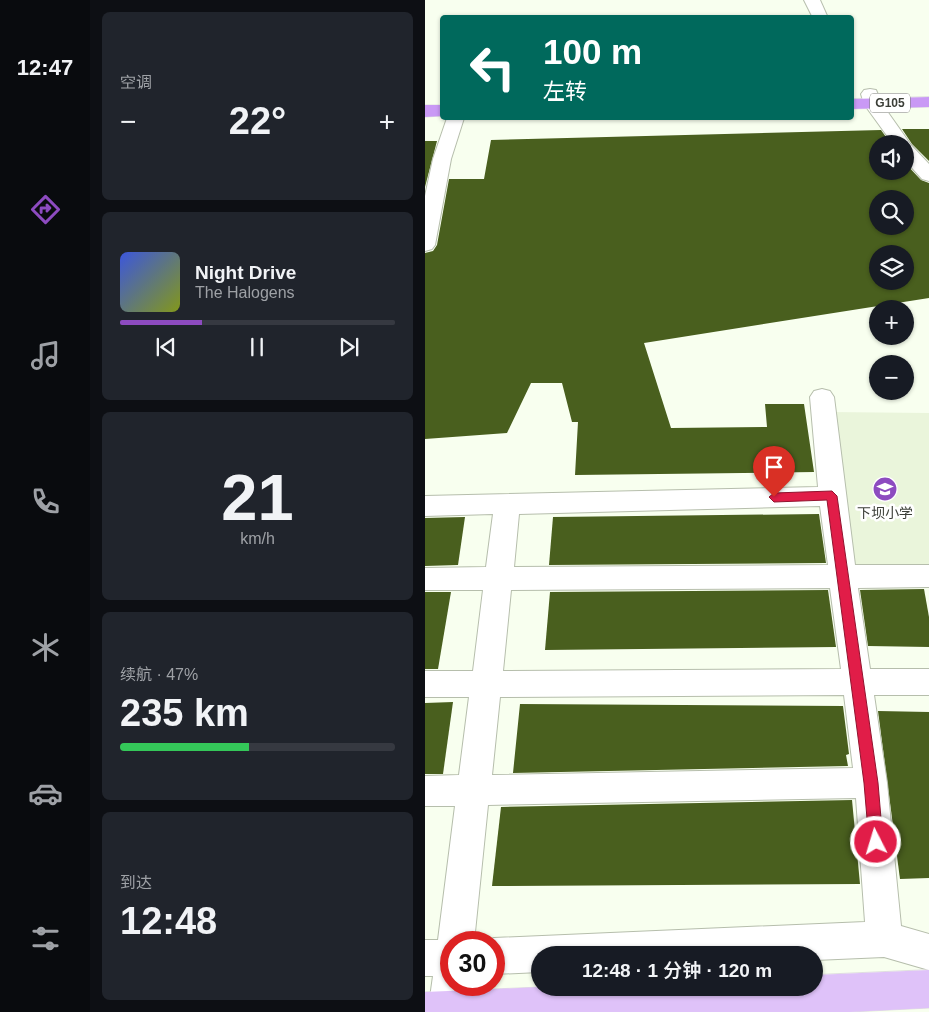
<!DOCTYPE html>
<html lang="zh">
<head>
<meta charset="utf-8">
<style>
  body { margin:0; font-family:Helvetica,"Noto Sans SC",sans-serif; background:#20242c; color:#f1f3f6; height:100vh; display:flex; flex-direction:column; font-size:19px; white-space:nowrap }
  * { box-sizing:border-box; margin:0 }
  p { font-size:16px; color:#9ea1a6 }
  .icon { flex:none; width:28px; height:28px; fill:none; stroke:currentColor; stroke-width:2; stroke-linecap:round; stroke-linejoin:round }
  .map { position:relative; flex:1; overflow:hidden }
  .drawer { display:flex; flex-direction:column; gap:12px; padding:12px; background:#0d0f14; width:335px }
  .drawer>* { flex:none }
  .guide { position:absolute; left:15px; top:15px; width:414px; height:105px; border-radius:5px; box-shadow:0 1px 4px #0004; background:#00695c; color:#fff; overflow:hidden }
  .controls { position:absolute; left:444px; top:135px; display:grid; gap:10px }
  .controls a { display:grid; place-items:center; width:45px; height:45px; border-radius:50%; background:#171b24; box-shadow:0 1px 4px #0004; font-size:25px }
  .speed { position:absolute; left:15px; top:931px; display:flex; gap:10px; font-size:25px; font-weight:700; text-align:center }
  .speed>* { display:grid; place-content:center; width:65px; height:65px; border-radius:50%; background:#171b24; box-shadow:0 1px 4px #0004; line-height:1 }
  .speed .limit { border:8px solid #d22; background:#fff; color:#111 }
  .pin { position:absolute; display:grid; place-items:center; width:42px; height:42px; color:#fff; margin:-51px -21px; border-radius:50% 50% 50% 0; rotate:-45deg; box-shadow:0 0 5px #0007 }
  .pin .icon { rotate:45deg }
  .me { position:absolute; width:55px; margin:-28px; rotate:355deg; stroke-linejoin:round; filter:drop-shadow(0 0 4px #0008) }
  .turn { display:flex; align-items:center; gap:18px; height:105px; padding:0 20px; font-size:22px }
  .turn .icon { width:65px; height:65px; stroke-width:2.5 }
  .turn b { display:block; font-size:35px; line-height:42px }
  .big { font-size:38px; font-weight:600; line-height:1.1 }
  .drawer .widget { flex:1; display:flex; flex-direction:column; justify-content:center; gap:8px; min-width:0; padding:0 18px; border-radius:8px; background:#20242c }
  .drawer .dial { align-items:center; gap:0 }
  .dial b { font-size:65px; line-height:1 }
  .song { display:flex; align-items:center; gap:15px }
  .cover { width:60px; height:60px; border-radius:8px; background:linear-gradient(135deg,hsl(230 70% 55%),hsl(70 70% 35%)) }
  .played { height:5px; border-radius:2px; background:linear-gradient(90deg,#8d4bc0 30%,#363941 30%) }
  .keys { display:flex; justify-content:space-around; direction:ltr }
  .heat { display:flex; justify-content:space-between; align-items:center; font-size:28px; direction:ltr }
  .charge { height:8px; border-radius:4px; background:linear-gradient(90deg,#34c759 47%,#363941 0) }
  .trip { position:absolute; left:106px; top:946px; width:292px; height:50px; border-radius:25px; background:#171b24; box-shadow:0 1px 4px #0004; font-weight:600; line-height:50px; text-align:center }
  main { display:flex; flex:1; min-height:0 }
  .tabs { display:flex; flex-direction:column; width:90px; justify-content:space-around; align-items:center; background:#090b0e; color:#9ea1a6 }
  .tabs .icon { width:35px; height:35px }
  .tabs .on { color:#8d4bc0 }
  .tabs b { font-size:22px; color:#f1f3f6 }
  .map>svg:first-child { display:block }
  .built { fill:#eaf5db }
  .building { fill:#495f1e; fill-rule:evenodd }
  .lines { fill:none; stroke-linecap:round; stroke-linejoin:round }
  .minor-casing { stroke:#b6beac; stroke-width:2 }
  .major-casing { stroke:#e0e0df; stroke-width:1 }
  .highway-casing { stroke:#e0e0df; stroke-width:1 }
  .minor { fill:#fff; fill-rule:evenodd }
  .major { fill:#dfc2f9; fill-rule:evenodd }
  .highway { fill:#c999f5; fill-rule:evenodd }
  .route { fill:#e11d48; stroke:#92132f }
  .labels { text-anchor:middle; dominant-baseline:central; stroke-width:5; stroke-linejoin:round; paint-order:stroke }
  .shield { fill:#fff; stroke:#767873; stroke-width:1 }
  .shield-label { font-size:12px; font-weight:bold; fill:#3b3e37 }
  .poi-label { font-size:14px; fill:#3b3e37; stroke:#fff }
</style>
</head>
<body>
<main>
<nav class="tabs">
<b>12:47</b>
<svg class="icon on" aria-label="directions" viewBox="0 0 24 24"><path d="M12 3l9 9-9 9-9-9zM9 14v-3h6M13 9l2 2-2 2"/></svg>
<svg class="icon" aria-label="music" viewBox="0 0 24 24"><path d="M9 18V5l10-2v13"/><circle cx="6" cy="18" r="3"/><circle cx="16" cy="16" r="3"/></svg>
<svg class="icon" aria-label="phone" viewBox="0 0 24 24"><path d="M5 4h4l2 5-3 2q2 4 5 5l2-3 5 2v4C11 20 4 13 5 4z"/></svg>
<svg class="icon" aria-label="climate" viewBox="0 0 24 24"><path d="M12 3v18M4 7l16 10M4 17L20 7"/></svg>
<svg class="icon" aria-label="car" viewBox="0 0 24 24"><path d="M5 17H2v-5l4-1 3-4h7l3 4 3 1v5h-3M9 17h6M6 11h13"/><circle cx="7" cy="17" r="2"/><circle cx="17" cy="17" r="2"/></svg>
<svg class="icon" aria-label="filters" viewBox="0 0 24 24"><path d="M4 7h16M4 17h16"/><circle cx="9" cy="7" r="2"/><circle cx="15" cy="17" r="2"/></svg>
</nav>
<section class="drawer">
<div class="widget"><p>空调</p>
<div class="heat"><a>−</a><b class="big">22°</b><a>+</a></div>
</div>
<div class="widget">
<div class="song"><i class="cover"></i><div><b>Night Drive</b><p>The Halogens</p></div></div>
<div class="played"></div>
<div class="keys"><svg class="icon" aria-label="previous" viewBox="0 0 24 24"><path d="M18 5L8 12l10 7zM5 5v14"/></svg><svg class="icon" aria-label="pause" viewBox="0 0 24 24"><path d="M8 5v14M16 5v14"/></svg><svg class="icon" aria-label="next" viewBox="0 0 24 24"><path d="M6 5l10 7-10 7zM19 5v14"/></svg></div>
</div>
<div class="widget dial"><b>21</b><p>km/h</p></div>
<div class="widget"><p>续航 · 47%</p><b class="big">235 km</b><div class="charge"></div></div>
<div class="widget"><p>到达</p><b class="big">12:48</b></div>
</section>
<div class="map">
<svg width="504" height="1012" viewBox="0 0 504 1012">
  <rect width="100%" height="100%" fill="#f8ffef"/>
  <!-- built -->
  <path class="built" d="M404,412L504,413V565L428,567Z"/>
  <!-- building -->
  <g class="building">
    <path d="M477,129H504V161L487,144Z"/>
    <path d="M456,130L466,144H452V171H480V163L496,180L504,183V298L219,343L246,428L342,427L340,404H379L389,472L150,475L153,422H147L137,383H106L82,433L0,439V253L8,251L12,245L24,179H59L66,140ZM452,199H480V226H452ZM452,254H480V281H452Z"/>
    <path d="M0,141H12L0,187Z"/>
    <path d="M394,514L401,563L124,565L128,517Z"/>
    <path d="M40,517L33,565L0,566V518Z"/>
    <path d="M499,589L504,617V647L443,646L435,590Z"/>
    <path d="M403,590L411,647L120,650L125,592Z"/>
    <path d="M0,592H26L13,669H0Z"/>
    <path d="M28,702L18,774H0V703Z"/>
    <path d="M95,704L418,706L424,754L421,755L423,766L88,773Z"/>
    <path d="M453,711L504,712V878L475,879Z"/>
    <path d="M427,800L435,884L67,886L76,807Z"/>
  </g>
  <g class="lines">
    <defs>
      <g id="minor">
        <path d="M379,0H395L403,18H388Z"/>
        <path d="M445,89L451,90L457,104L486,145L504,164V181L497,179L480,160V144H468L439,104L436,94L439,90Z"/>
        <path d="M22,118H39L26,159L10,245L7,249L0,251V196L8,159Z"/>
        <path d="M397,389L405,391L409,397L430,565H504V587L433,588L445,669H504V695H449L462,783L476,926L504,934V970L459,957L390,960V955H115V972L69,974V942H58L69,938L440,922L431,798L63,805L49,942H26V985H44L41,1012H3L8,976H0V940H13L30,806H0V776L34,775L44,697H0V671H48L58,590H0V568L61,567L68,514L0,516V496L393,487L385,397L389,391ZM395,506L403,565L89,567L94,514ZM405,588L416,669L78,671L86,590ZM419,695L428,768L67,775L75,697Z"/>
      </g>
      <path id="major" d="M504,970V1008L425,1012H0V992L115,987L390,988V975Z"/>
      <g id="highway">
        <path d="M504,97V107L426,109V99Z"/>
        <path d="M0,105H18V116L0,117Z"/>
      </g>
    </defs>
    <!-- minor casing -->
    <use href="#minor" class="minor-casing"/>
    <!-- major casing -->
    <use href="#major" class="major-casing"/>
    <!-- highway casing -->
    <use href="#highway" class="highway-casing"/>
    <!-- minor -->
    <use href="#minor" class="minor"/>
    <!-- major -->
    <use href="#major" class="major"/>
    <!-- highway -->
    <use href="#highway" class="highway"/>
  </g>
  <!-- route -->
  <path class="route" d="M407,491L412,496L453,783L458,842L456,847L451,849L446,847L444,842L439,783L402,500L349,502L344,497L349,493Z"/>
  <!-- icons -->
  <defs>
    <symbol id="school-disc" viewBox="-11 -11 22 22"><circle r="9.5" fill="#8d4bc0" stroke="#fff"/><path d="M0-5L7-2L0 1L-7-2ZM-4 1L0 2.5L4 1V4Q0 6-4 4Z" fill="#fff"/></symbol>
  </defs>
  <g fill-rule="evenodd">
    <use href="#school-disc" x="446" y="475" width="28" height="28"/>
  </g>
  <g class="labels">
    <!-- shield labels -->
    <rect class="shield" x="445" y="93.5" width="40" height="19" rx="4"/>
    <g class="shield-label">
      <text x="465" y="103">G105</text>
    </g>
    <!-- poi labels -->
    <g class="poi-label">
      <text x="460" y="513">下坝小学</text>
    </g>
  </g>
</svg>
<div class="controls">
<a><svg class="icon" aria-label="sound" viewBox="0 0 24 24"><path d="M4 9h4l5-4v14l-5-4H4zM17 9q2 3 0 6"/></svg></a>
<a><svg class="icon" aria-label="search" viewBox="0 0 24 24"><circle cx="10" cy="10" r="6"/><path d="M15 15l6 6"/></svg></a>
<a><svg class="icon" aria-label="layers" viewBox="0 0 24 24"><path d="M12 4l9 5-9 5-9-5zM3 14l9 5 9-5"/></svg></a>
<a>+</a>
<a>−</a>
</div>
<div class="speed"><div class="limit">30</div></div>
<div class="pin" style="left:349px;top:497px;background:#d93025"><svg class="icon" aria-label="arrive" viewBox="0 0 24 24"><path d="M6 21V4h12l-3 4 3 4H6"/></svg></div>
<svg class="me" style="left:451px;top:842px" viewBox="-20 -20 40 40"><circle r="17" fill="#e11d48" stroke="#fff" stroke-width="3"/><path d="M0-11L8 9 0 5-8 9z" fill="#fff"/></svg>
<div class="trip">12:48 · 1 分钟 · 120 m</div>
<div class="guide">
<div class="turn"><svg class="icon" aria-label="left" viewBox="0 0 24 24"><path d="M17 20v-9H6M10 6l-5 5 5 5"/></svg><div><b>100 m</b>左转</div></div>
</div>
</div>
</main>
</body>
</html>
